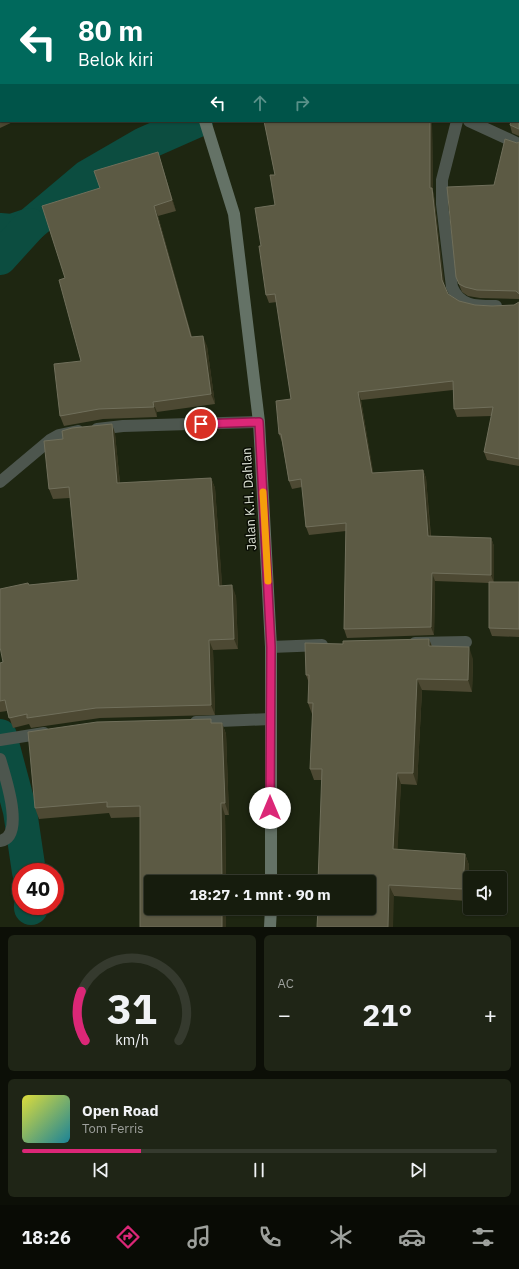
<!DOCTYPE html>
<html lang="id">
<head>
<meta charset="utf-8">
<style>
  body { margin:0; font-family:"IBM Plex Sans",sans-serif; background:#1f2516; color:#f1f3f6; height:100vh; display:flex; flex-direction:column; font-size:15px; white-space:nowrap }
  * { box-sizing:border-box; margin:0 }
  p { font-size:13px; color:#9ea19d }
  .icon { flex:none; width:22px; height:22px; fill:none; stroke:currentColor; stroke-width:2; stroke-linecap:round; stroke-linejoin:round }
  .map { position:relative; height:927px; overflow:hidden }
  .drawer { display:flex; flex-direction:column; gap:8px; padding:8px; background:#0c0f07; flex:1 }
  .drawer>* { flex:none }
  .guide { position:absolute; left:0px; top:0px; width:519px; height:122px; box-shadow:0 1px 3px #0004,0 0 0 1px #353a2e; background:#00695c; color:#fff; overflow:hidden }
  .buttons { position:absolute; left:463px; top:871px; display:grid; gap:8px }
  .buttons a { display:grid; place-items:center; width:44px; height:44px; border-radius:4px; background:#161c0d; box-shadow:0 1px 3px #0004,0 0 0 1px #353a2e; font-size:20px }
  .speed { position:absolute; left:12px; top:863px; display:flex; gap:8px; font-size:20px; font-weight:700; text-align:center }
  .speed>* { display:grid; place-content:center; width:52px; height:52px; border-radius:50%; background:#161c0d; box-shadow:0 1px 3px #0004,0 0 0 1px #353a2e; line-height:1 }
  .speed .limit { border:6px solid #d22; background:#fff; color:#111 }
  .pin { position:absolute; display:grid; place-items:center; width:34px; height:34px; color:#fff; margin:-17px; border:2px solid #fff; border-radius:50%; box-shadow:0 1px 4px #0007 }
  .me { position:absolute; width:44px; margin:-22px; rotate:0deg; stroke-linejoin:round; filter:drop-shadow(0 0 3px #0008) }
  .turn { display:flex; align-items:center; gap:14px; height:84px; padding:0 12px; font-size:18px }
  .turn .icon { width:52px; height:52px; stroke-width:2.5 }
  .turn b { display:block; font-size:28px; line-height:34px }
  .lanes { display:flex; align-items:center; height:38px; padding:0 12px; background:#0003; justify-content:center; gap:20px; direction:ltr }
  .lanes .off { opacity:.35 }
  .big { font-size:30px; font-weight:800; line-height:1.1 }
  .drawer .widget { flex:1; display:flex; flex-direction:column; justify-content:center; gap:6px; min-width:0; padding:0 14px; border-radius:6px; background:#1f2516 }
  .drawer .dial { align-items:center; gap:0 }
  .dial svg { height:104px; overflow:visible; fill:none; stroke:#353a2e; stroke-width:7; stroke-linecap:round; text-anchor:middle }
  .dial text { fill:#f1f3f6; stroke:none }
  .song { display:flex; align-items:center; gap:12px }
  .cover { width:48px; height:48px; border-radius:6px; background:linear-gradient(135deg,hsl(60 70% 55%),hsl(190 70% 35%)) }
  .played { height:4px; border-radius:2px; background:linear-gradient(90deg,#db2777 25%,#353a2e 25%) }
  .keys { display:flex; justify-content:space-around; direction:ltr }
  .heat { display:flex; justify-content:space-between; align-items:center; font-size:22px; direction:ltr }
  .drawer .tiles { flex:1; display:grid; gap:8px; grid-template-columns:1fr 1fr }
  .widget:last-child { grid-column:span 2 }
  .trip { position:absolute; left:144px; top:875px; width:232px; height:40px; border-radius:4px; background:#161c0d; box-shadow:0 1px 3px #0004,0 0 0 1px #353a2e; font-weight:800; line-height:40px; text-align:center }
  .tab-bar { display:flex; height:64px; justify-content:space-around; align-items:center; background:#090b05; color:#9ea19d }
  .tab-bar .icon { width:28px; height:28px }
  .tab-bar .active { color:#db2777 }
  .tab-bar b { font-size:18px; color:#f1f3f6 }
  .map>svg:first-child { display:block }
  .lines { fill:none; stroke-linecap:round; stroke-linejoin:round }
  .canal { stroke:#0c4d40; stroke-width:34 }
  .street { stroke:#4d564e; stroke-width:12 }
  .secondary { stroke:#647266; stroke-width:12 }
  .wall { fill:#4d4933 }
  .shaded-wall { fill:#34341e }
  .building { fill:#5c5a44; stroke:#706f5b }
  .route-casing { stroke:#8e194d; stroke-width:10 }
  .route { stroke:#db2777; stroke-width:7 }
  .slow { stroke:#f59e0b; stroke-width:7 }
  .labels { text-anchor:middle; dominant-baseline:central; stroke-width:3; stroke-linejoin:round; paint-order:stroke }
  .street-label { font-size:13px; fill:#dce1d4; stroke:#0a0e05 }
</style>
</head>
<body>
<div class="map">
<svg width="519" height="927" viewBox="0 0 519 927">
  <rect width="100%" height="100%" fill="#1e2611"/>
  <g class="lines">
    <!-- canal -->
    <g class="canal">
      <path d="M0,230L12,231L30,225L87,177L144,144L196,121"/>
      <path d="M0,258L30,225"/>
      <path d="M0,736L20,811L29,872"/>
      <path d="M31,906V908"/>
    </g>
    <!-- street -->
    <g class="street">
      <path d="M457,121L442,180V204L452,287C460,307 477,306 496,306"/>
      <path d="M469,121L519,144"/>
      <path d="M97,429L123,426L259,422"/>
      <path d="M0,482L50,440L59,435L78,431"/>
      <path d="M415,643L466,642"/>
      <path d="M271,647L322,645"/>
      <path d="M196,722L270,719"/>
      <path d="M0,740L44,733"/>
      <path d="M0,759C5,776 26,837 0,841"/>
    </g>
    <!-- secondary -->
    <g class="secondary">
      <path d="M161,0L162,1"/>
      <path d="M205,121L234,214L259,422L271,647V882"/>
      <path d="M270,927L271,908"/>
    </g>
  </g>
  <!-- wall -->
  <g class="wall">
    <path d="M0,0L1,1V121H15L0,128Z"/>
    <path d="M519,0V136L512,133L510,125L518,121Z"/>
    <path d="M264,121H431L432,124L433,191L434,196L444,286L448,294L459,301L475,305L492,306L514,305L519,302V466L487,460L484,452L492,416L457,417L454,409L453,390L361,400L373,473L423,470L426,478L431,536L491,538L494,546V582H519V637L492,636L489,628V583L435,581L434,635L347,638L344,629L346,531L309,535L306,527L302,487L292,489L289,481L282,442L279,434L291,399L277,302L269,303L266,295L261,246L275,205V175Z"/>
    <path d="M519,142V299L480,298L468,296L462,292L456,277L494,185L517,143Z"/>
    <path d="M161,162L176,211L158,216L192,337L207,346L215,404L157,412V417L103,419L64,426L60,416L81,361L65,278L100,188Z"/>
    <path d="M112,424L115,434L120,483L211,478L215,488L222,586L236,596L238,649L213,650L215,715L100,718L31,728L29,724L13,728L7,711L0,712V663L3,662L29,585L78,580L70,498L53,499L49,489L63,439Z"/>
    <path d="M429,639L432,646L473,659L472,692L422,690L417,785L401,784L397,850L465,854L469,865L467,901L394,896L322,780H314L310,769L313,714H312L308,703L309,683L306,675L343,644Z"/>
    <path d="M213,723H222L226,734L229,815H225L226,882H151L226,908V927H140V817L111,818L109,813L39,819L35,808Z"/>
  </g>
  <!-- shaded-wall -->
  <g class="shaded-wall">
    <path d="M430,121H431L432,124L433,191L434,196L445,288L442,280L430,188Z"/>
    <path d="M158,152L161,162L176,211L172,200Z"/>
    <path d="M154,206L158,216L194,348L191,337Z"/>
    <path d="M203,336L207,346L215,404L211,394Z"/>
    <path d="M358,392L361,400L375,482L372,473Z"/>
    <path d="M153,402L157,412V417L154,407Z"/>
    <path d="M112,424L115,434L121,494L117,483Z"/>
    <path d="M423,470L426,478L431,544L428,536Z"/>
    <path d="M211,478L215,488L223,596L219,586Z"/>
    <path d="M491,538L494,546V583L491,575Z"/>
    <path d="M432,573L435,581L434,635L431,627Z"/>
    <path d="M232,585L236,596L238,649L234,639Z"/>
    <path d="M429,639L433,650L429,646Z"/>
    <path d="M209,640L213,650L215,715L211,705Z"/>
    <path d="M469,647L473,659L472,692L468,680Z"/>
    <path d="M417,679L422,690L417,785L413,773Z"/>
    <path d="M222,723L226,734L229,815L225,803Z"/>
    <path d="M397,773L401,784L397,861L393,849Z"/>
    <path d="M221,803L225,815L226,882H222Z"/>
    <path d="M465,854L469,865L467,901L463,889Z"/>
    <path d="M389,885L394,896L393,927H388Z"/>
    <rect x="222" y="908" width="4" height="19"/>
  </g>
  <!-- building -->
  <g class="building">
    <path d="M0,0H102L103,1H1V115H0Z"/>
    <rect x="185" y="0" width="127" height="1"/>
    <path d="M325,0H410L411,1H322Z"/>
    <path d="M488,0H519V129L510,125L511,121H518V1H487Z"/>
    <path d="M264,121H430V188H432L442,280L448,294L459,301L475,305L492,306L514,305L519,302V459L484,452L493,407L454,409L453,381L358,392L372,473L423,470L428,536L491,538V575L432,573L431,627L344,629L346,523L306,527L301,479L289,481L281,434H279L276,401L291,399L275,294L266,295L259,246H261L255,208L275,205L270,175H275Z"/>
    <path d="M505,139L517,143L519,142V294L516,291L477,290L465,287L459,284L456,277L447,187L494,185Z"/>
    <path d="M158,152L172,200L154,206L191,337L203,336L211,394L153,402L154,407L99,409L60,416L54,364L81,361L59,280L65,278L42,206L100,188L94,171Z"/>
    <path d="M112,424L117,483L211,478L219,586L232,585L234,639L209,640L211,705L96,708L27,718V714L9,718L5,700L0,701V663L3,662L0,647V589L28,583L29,585L78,580L69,487L49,489L44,441L63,439L62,431L72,428Z"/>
    <path d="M489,582H519V629L489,628Z"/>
    <path d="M429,639V646L469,647L468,680L417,679L413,773H397L393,849L465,854L463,889L389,885L388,927H317L318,908H369V882H318L322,769H310L313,703H308L309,675H306L305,643L343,644V641Z"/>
    <path d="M211,719V723H222L225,803H221L222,882H151V908H222V927H140V806L107,807V802L35,808L28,732L97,722Z"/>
  </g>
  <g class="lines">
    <defs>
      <path id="route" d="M201,424L259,422L271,647L270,808"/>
    </defs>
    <!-- route casing -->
    <use href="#route" class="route-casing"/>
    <!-- route -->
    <use href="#route" class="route"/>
    <!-- slow -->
    <path class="slow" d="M263,492L268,581"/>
  </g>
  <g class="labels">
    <!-- street labels -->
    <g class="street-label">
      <text transform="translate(249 499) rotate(-93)">Jalan K.H. Dahlan</text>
    </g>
  </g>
</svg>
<div class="buttons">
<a><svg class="icon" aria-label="sound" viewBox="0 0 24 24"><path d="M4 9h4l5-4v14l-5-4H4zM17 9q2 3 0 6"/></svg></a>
</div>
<div class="speed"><div class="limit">40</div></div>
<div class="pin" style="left:201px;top:424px;background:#d93025"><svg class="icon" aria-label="arrive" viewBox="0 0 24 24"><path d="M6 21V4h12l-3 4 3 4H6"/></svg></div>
<svg class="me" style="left:270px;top:808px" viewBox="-20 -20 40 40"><circle r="19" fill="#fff"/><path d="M0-13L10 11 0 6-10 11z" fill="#db2777"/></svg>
<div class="trip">18:27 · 1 mnt · 90 m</div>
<div class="guide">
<div class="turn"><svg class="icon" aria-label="left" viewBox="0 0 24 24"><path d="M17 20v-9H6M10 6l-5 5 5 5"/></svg><div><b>80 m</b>Belok kiri</div></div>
<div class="lanes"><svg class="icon" aria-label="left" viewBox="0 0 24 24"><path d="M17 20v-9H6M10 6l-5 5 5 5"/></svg><svg class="icon off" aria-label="ahead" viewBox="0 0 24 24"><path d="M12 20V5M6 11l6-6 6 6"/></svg><svg class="icon off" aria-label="right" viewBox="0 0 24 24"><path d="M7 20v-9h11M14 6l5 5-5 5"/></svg></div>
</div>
</div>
<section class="drawer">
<div class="tiles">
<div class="widget dial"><svg viewBox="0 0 100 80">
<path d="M14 69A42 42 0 1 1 86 69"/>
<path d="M14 69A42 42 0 0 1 11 31" stroke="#db2777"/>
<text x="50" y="56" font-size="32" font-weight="700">31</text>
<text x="50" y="72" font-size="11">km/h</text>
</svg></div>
<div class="widget"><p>AC</p>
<div class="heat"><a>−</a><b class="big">21°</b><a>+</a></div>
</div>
<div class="widget">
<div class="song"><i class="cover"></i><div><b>Open Road</b><p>Tom Ferris</p></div></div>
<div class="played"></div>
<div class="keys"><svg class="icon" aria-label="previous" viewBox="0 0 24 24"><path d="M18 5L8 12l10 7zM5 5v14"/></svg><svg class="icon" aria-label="pause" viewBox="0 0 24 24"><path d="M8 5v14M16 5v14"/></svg><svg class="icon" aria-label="next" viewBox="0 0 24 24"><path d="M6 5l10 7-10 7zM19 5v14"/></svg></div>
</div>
</div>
</section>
<nav class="tab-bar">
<b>18:26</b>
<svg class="icon active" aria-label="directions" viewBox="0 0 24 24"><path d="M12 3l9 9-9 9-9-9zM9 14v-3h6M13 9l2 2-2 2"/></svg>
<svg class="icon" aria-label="music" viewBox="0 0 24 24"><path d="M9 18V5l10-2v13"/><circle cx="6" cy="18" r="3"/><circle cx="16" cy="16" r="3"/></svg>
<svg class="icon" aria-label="phone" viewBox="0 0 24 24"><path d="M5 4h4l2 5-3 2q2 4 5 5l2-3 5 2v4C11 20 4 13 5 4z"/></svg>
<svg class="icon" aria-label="climate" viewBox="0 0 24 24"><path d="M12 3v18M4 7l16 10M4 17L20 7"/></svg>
<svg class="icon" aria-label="car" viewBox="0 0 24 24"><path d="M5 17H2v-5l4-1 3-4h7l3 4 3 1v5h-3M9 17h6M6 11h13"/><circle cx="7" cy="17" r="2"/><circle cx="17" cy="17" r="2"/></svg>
<svg class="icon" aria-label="filters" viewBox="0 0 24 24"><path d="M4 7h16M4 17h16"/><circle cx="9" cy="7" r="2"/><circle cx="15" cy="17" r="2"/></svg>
</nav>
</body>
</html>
